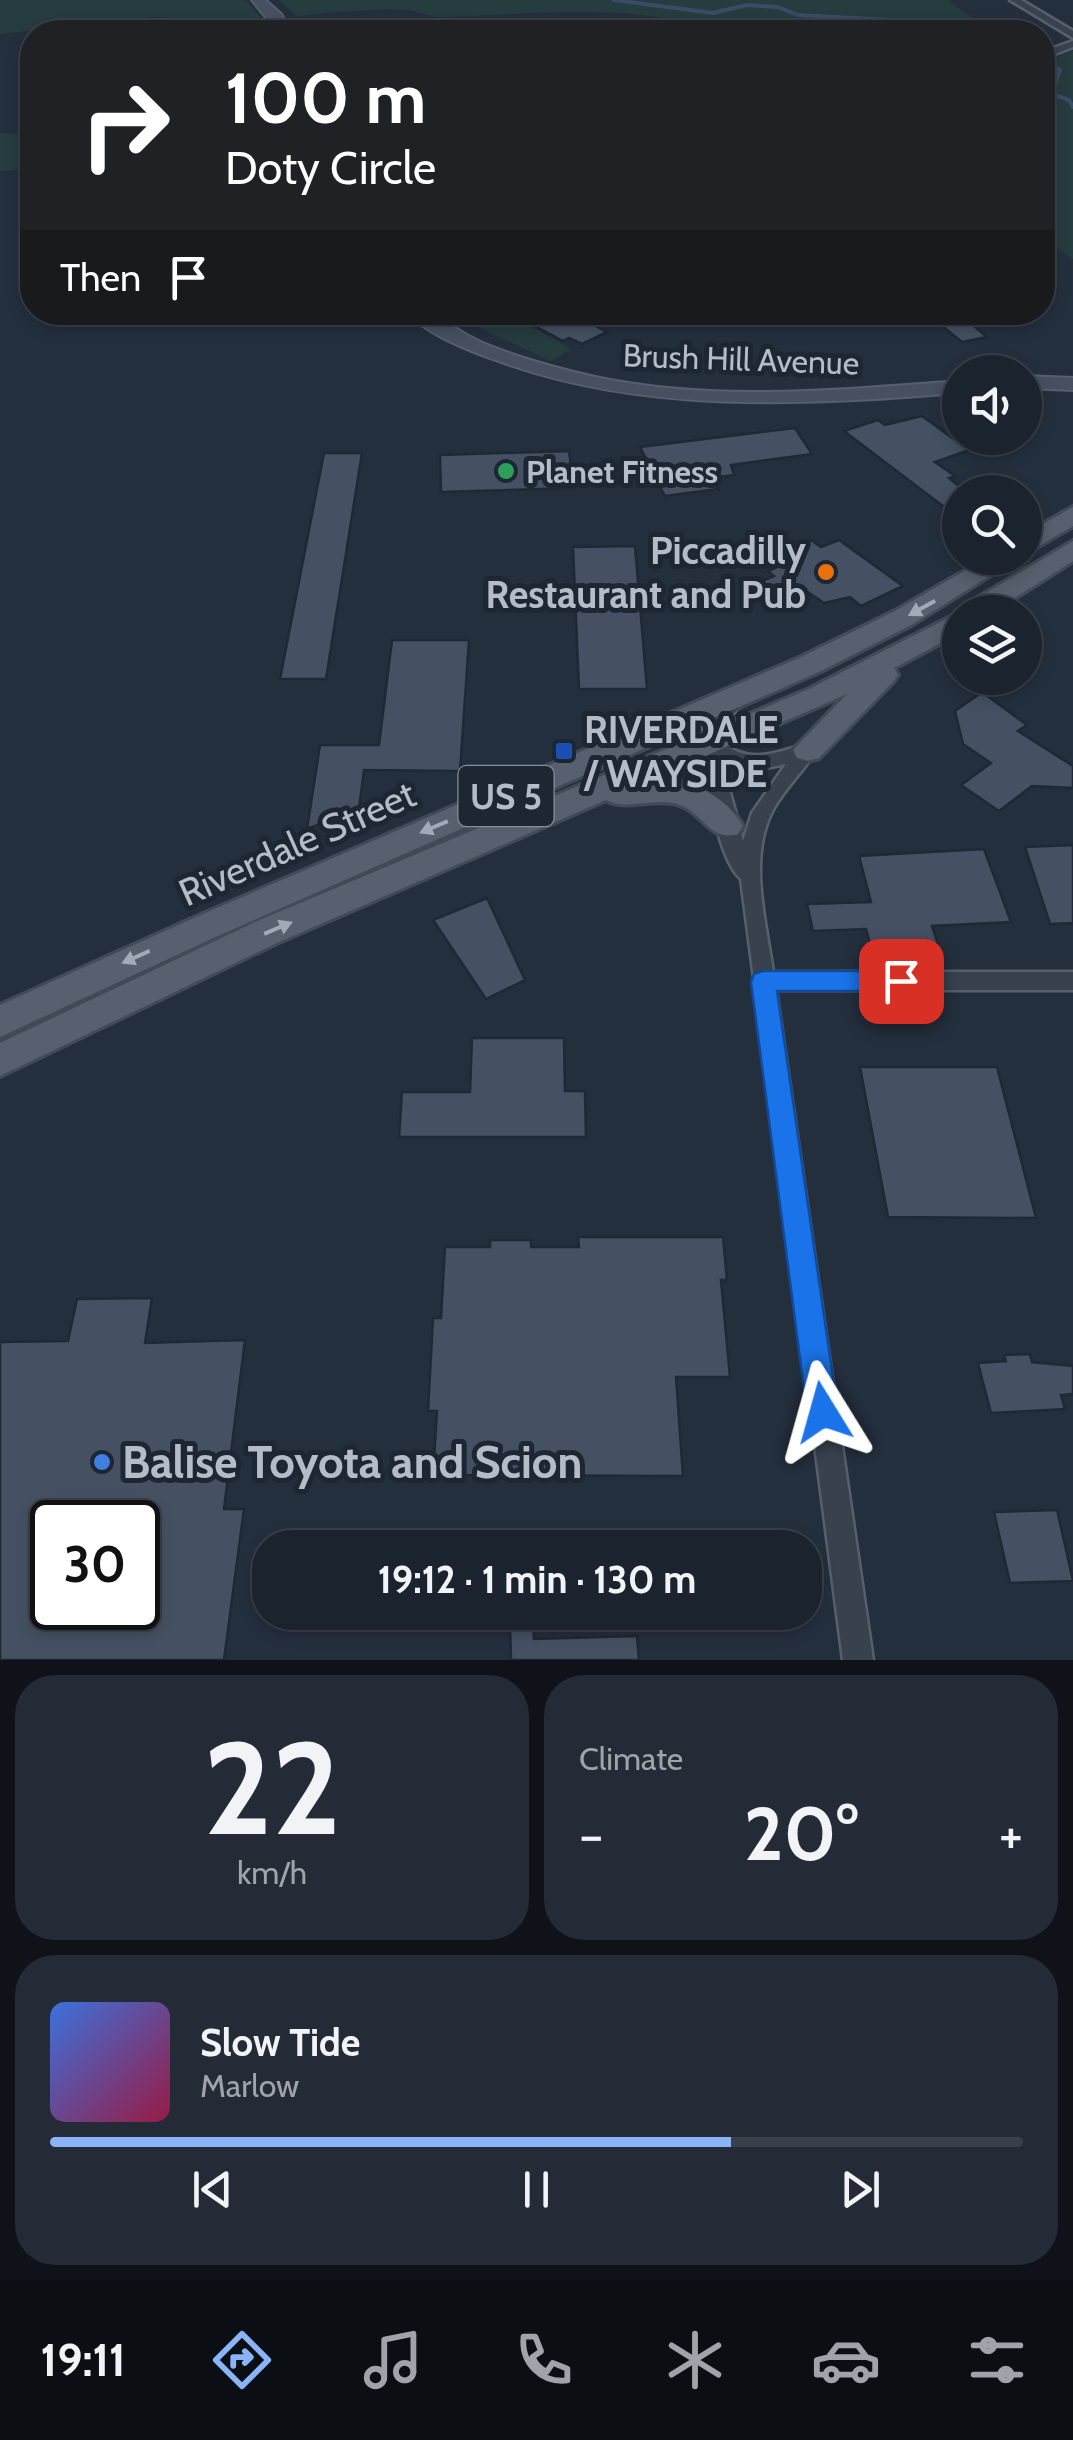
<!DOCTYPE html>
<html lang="en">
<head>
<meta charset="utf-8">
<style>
  body { margin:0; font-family:Cabin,sans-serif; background:#242b36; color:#f1f3f6; height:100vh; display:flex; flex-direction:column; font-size:38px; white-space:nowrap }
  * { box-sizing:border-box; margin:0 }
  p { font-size:32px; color:#a0a4aa }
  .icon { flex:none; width:55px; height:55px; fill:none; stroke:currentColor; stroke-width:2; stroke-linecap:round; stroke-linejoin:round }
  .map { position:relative; height:1660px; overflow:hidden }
  .drawer { display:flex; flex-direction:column; gap:15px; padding:15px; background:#0f1319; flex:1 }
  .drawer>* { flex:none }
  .hud { position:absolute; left:20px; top:20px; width:1035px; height:305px; border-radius:40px; box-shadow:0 5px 15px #0003,0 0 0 2px #39404a; background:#202124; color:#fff; overflow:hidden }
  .tools { position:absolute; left:942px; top:355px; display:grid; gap:20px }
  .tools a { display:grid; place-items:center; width:100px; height:100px; border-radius:50%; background:#1b232e; box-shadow:0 5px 15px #0003,0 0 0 2px #39404a; font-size:50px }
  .speed { position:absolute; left:30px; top:1500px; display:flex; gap:20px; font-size:50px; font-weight:700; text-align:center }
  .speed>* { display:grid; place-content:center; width:130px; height:130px; border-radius:50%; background:#1b232e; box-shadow:0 5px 15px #0003,0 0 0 2px #39404a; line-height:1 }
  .speed .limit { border:5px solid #111; border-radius:15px; background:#fff; color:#111 }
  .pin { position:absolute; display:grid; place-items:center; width:85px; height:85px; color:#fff; margin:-42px; border-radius:20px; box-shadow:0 5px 15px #0006 }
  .me { position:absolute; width:110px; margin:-55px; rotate:352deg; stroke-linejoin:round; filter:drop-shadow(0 0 8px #0008) }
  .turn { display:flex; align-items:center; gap:35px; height:210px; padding:0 40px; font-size:45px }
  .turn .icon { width:130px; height:130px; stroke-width:2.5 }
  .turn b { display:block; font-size:70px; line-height:85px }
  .then { display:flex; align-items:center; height:95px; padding:0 40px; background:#0003; gap:20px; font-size:38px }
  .big { font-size:75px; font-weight:700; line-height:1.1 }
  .drawer .widget { flex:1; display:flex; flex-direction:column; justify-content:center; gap:15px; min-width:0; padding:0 35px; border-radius:40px; background:#242b36 }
  .drawer .dial { align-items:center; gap:0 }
  .dial b { font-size:130px; line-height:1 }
  .song { display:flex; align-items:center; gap:30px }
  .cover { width:120px; height:120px; border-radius:15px; background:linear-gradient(135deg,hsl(220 70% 55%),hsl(340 70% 35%)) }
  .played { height:10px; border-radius:5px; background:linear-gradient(90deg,#8ab4f8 70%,#39404a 70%) }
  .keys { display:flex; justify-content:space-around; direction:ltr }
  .heat { display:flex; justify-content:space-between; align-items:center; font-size:55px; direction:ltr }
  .drawer .tiles { flex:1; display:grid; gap:15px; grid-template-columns:1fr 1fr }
  .widget:last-child { grid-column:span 2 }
  .trip { position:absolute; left:252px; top:1530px; width:570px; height:100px; border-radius:40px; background:#1b232e; box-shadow:0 5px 15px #0003,0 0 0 2px #39404a; font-weight:700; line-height:100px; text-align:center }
  .dock { display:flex; height:160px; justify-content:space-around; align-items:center; background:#0b0e12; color:#a0a4aa }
  .dock .icon { width:70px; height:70px }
  .dock .current { color:#8ab4f8 }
  .dock b { font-size:45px; color:#f1f3f6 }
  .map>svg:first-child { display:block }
  .green { fill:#263c3f }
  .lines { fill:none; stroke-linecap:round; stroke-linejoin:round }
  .stream { stroke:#394c67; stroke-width:4 }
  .building { fill:#455162; stroke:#1f2835; stroke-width:2.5; fill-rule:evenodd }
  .street-casing { stroke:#565f6c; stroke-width:5 }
  .secondary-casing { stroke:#565f6c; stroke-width:4 }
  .primary-casing { stroke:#414a57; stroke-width:6 }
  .street { fill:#38414e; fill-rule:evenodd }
  .secondary { fill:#465061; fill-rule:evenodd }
  .primary { fill:#56606e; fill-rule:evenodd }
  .oneway { fill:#a1aab7 }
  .route { fill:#1a73e8; stroke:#114b97; stroke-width:2.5 }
  .leisure-dot { fill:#2e9e5b; stroke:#1d2633; stroke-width:4 }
  .food-dot { fill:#e8710a; stroke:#1d2633; stroke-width:4 }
  .transit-dot { fill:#1a4fb4; stroke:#1d2633; stroke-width:4 }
  .shop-dot { fill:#3f7fe0; stroke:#1d2633; stroke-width:4 }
  .labels { text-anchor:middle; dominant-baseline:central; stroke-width:10; stroke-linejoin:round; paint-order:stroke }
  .far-street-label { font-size:32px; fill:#b4bcc9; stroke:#1d2633 }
  .far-poi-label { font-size:32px; font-weight:bold; fill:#b4bcc9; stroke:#1d2633; text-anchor:start }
  .shield { fill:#1d2633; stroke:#878f9c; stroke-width:2.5 }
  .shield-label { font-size:35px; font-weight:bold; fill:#b4bcc9 }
  .poi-label { font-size:38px; font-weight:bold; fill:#b4bcc9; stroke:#1d2633; text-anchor:end }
  .street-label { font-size:38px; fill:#b4bcc9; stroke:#1d2633 }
  .near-poi-label { font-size:45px; font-weight:bold; fill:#b4bcc9; stroke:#1d2633; text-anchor:start }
</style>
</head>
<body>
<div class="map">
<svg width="1073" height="1660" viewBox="0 0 1073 1660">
  <rect width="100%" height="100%" fill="#242f3e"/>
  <!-- green -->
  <g class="green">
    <path d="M0,0H246L262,19L239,22L154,17L0,34Z"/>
    <path d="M279,0H948L992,32H698C660,0 497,16 441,17C428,17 417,10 404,10C368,8 331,13 296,16Z"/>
    <path d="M1073,51V259L1043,239L1047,199L1042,197V63Z"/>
    <path d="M0,133L32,134V169L0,171Z"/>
    <path d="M448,313H507L571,349L551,361Z"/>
  </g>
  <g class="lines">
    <!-- stream -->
    <g class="stream">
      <path d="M614,0L713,13L747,5L777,7L798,15L889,20L899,25L901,32"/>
      <path d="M1051,65L1060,70L1052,94L1069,100L1073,107"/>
    </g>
  </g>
  <!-- building -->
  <g class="building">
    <path d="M509,312H569L607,332L582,344L569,338L563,341Z"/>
    <path d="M967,320L987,337L962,342L941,325Z"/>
    <path d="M922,416L969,450L935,462L955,476L949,478L960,487V519L844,431L878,420L885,425Z"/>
    <path d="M795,428L812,454L731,465L734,475L712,478L718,489L665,496L640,447Z"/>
    <path d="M569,451L574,488L441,492L440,455Z"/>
    <path d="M324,453H362L326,679H280Z"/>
    <path d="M811,540L821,547L839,540L903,586L861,606L850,597L824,603L806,591L774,605L751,586L774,576L768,571L773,569L762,561Z"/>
    <path d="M635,546L647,689H579L573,547Z"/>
    <path d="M392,640H469L460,771L364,770L359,809L307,829L320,745H379Z"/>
    <path d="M982,692L1027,725L1018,731L1073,766V788L1032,786L999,811L961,785L991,763L963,744L955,711Z"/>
    <path d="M1073,845V923L1050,924L1025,847Z"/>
    <path d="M984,849L1011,922L932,926L938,944L871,947L866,929L813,931L807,904L871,902L859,856Z"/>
    <path d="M487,898L525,980L486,999L433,920Z"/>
    <path d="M472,1038H564L565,1091H585L586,1137H399L402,1092H470Z"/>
    <path d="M860,1067H997L1036,1218L888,1217Z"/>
    <path d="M578,1237H723L727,1280H721L730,1377H676L683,1476L433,1475L437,1411H428L433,1318H441L445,1247H490V1240H531V1247H579Z"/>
    <path d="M152,1298L145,1343L245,1340L224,1509H244L224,1660H0V1342L68,1341L77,1299ZM52,1522H138V1608H52Z"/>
    <path d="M1030,1354L1032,1362L1073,1366V1394L1061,1395L1065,1409L991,1413L978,1363L1006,1361L1004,1355Z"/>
    <path d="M1057,1510L1073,1581L1010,1583L994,1512Z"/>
    <path d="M533,1622L534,1639L637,1636L639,1660H511L510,1623Z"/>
  </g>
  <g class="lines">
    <defs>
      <g id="street">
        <path d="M1010,0H1021L1073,31V38Z"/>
        <path d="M1073,41V47L1042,59V52Z"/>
        <path d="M736,695L745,701L722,725L721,742C749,765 777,753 808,743L817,750C804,770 786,787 774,808C747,856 766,921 773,972H1073V990H776L873,1660H843L741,879C716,858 700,756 704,723L730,697ZM722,762L755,770L786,764L752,813L743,841Z"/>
      </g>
      <g id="secondary">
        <path d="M252,0H265L281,14L290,32H278Z"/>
        <path d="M406,312C442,312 452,330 483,343C521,359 560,369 600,378C717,402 842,390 960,381V393C804,405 642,415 493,359C464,349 428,334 406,312Z"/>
        <path d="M1025,376L1073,378V390L1025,388Z"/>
      </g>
      <g id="primary">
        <path d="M1073,507V526L1025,554V534Z"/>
        <path d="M1073,541V561L993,612H960V633L894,668L898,675L893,682L819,758L808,761L797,758L793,750L847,694L653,779C690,780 724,793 743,826L738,834C710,843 703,811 677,804C654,797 626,811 606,800L279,942L0,1076V1043L255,922L809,689L960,612L964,606Z"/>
        <path d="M987,558H1018L913,624L821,671L220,935L0,1037V1005L196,917L801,657L893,612Z"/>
      </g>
    </defs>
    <!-- street casing -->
    <use href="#street" class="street-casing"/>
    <!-- secondary casing -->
    <use href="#secondary" class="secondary-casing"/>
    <!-- primary casing -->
    <use href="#primary" class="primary-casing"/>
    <!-- street -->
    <use href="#street" class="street"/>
    <!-- secondary -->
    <use href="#secondary" class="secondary"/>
    <!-- primary -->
    <use href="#primary" class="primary"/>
  </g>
  <!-- one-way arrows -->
  <defs><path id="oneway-solid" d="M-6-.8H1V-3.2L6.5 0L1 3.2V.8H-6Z" transform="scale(2.5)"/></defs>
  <g class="oneway">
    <use href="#oneway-solid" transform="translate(922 608) rotate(151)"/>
    <use href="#oneway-solid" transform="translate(434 827) rotate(157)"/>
    <use href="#oneway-solid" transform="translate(278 928) rotate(-23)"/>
    <use href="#oneway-solid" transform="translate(136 957) rotate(156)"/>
  </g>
  <!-- route -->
  <path class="route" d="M763,971H901L910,974L913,981L910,988L901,991H777L838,1412L834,1423L823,1427L812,1423L807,1412L751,982L754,974Z"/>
  <!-- markers -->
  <circle class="leisure-dot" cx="506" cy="471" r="10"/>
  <circle class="food-dot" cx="826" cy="572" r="10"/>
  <rect class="transit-dot" x="554" y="741" width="20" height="20" rx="5"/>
  <circle class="shop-dot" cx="102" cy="1462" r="10"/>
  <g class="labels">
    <!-- far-street labels -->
    <g class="far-street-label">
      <text transform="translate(741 359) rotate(2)">Brush Hill Avenue</text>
    </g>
    <!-- far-poi labels -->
    <g class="far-poi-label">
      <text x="526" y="471">Planet Fitness</text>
    </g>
    <!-- shield labels -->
    <rect class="shield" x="458.5" y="766" width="95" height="60" rx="8"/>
    <g class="shield-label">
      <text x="506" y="796">US 5</text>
    </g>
    <!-- poi labels -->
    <g class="poi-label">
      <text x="806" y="550">Piccadilly<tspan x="806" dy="44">Restaurant and Pub</tspan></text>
      <text x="584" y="729" text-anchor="start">RIVERDALE<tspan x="584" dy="44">/ WAYSIDE</tspan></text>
    </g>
    <!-- street labels -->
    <g class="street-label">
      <text transform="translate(297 843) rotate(-24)">Riverdale Street</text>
    </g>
    <!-- near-poi labels -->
    <g class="near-poi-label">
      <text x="122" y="1462">Balise Toyota and Scion</text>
    </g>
  </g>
</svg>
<div class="tools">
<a><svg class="icon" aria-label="sound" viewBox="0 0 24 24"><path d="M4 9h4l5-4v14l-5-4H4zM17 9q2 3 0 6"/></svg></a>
<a><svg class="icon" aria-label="search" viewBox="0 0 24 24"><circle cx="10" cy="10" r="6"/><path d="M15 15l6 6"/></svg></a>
<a><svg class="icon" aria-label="layers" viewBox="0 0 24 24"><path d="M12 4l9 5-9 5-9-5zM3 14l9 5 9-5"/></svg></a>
</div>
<div class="speed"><div class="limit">30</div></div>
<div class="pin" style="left:901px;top:981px;background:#d93025"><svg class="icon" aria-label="arrive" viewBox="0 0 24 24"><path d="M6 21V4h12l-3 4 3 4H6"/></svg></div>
<svg class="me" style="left:823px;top:1412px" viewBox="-20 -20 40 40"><path d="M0-17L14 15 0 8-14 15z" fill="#1a73e8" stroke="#fff" stroke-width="4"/></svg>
<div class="trip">19:12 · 1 min · 130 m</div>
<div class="hud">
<div class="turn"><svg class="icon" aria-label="right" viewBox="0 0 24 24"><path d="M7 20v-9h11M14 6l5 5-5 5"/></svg><div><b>100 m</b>Doty Circle</div></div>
<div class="then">Then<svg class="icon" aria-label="arrive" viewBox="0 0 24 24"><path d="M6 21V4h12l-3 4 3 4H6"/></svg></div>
</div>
</div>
<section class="drawer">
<div class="tiles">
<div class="widget dial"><b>22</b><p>km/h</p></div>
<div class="widget"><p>Climate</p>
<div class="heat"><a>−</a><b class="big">20°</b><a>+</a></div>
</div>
<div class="widget">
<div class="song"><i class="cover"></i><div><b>Slow Tide</b><p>Marlow</p></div></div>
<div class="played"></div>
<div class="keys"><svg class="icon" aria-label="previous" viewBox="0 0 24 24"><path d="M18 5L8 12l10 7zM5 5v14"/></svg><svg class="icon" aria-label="pause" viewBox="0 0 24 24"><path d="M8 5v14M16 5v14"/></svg><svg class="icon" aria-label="next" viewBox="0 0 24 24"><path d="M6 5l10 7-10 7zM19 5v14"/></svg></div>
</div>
</div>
</section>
<nav class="dock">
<b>19:11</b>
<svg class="icon current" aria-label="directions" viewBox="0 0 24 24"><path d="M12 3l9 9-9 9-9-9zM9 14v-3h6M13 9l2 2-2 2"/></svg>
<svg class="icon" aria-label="music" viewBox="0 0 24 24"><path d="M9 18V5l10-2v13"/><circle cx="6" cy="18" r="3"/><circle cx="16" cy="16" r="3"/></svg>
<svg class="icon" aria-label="phone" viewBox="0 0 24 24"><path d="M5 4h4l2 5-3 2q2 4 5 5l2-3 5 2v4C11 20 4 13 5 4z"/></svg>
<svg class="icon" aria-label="climate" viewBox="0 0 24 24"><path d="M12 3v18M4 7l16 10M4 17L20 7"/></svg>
<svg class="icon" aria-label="car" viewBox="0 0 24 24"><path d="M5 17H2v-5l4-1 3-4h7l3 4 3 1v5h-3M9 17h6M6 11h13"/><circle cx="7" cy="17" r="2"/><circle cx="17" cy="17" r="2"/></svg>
<svg class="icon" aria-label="filters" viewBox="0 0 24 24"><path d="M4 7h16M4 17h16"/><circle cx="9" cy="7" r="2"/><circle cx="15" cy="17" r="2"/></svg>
</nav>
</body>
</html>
